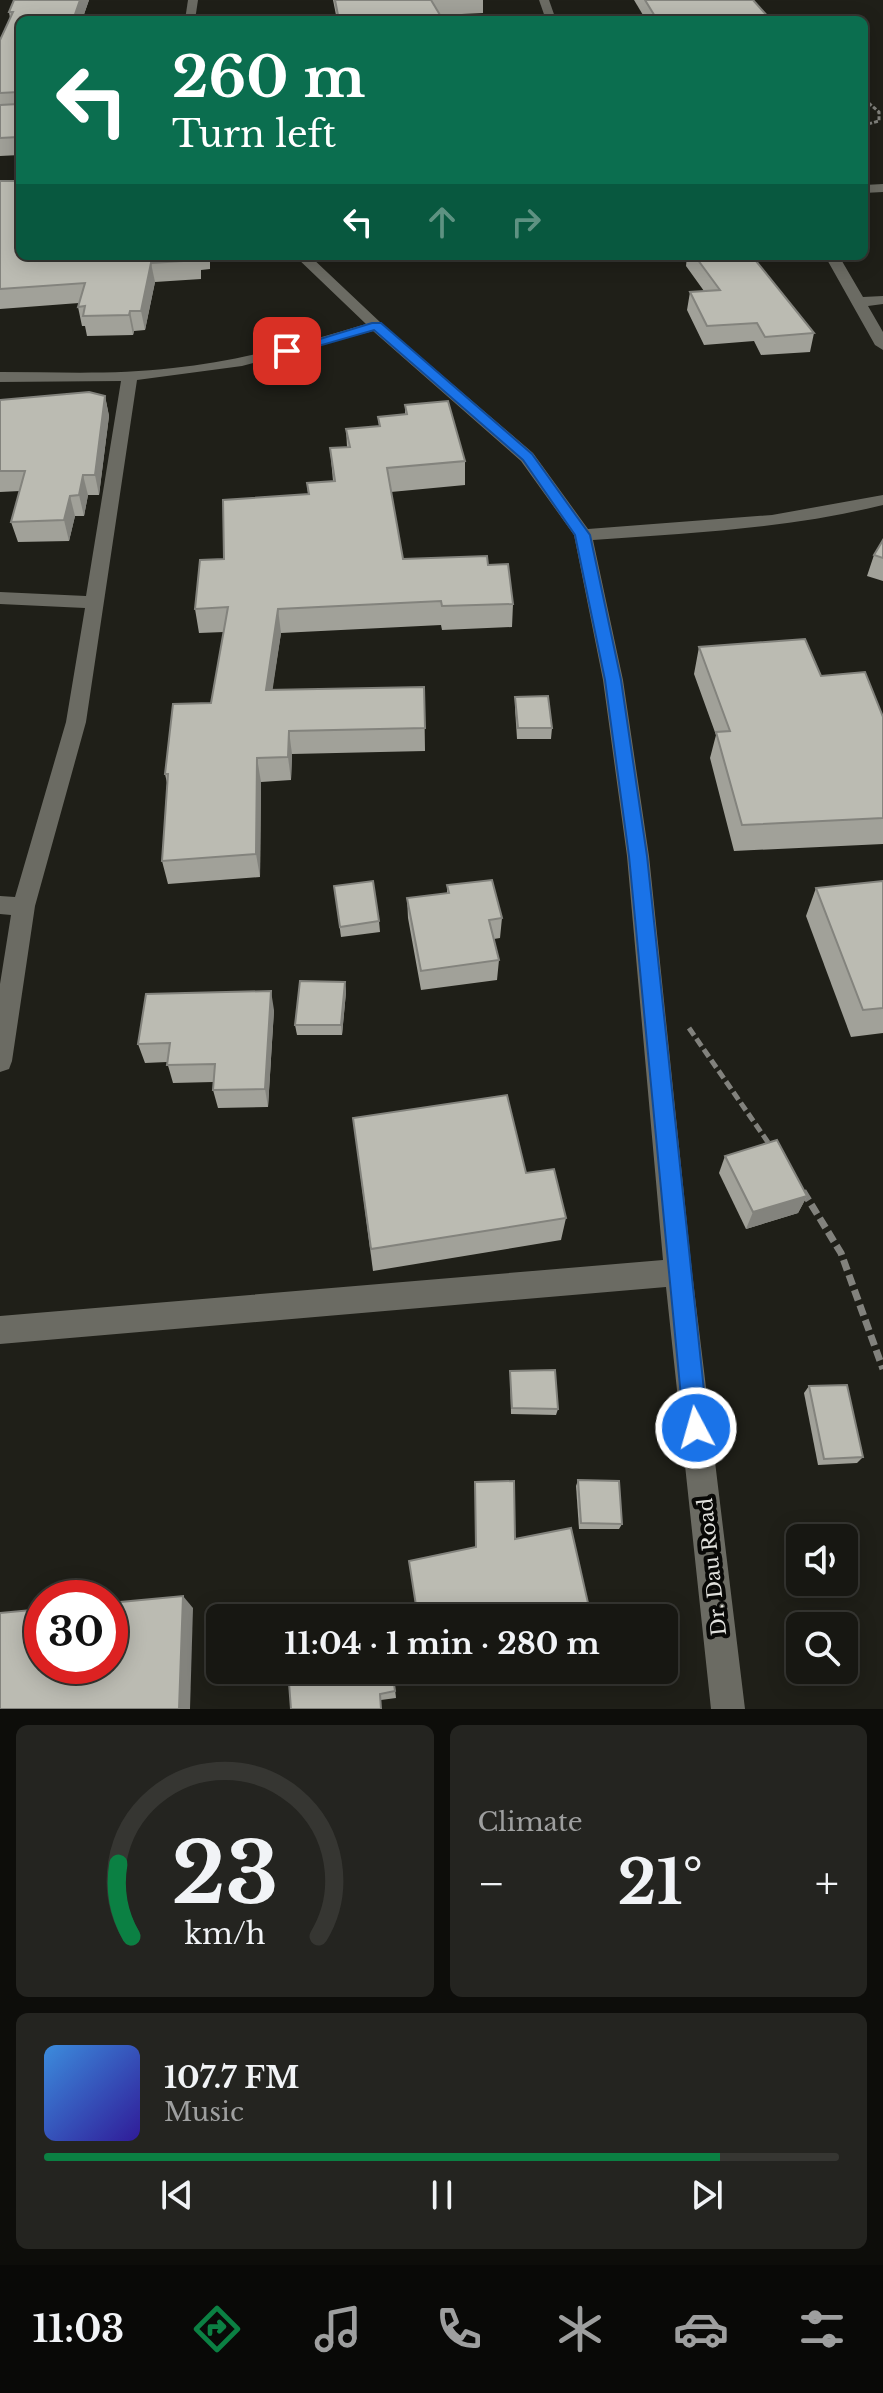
<!DOCTYPE html>
<html lang="en">
<head>
<meta charset="utf-8">
<style>
  body { margin:0; font-family:"Libre Baskerville",serif; background:#242420; color:#f1f3f6; height:100vh; display:flex; flex-direction:column; font-size:30px; white-space:nowrap }
  * { box-sizing:border-box; margin:0 }
  p { font-size:26px; color:#9e9f9f }
  .icon { flex:none; width:44px; height:44px; fill:none; stroke:currentColor; stroke-width:2; stroke-linecap:round; stroke-linejoin:round }
  .map { position:relative; height:1709px; overflow:hidden }
  .panel { display:flex; flex-direction:column; gap:16px; padding:16px; background:#0d0d0a; flex:1 }
  .panel>* { flex:none }
  .hud { position:absolute; left:16px; top:16px; width:852px; height:244px; border-radius:12px; box-shadow:0 4px 20px #0003,0 0 0 2px #363632; background:#0b6e4f; color:#fff; overflow:hidden }
  .buttons { position:absolute; left:786px; top:1524px; display:grid; gap:16px }
  .buttons a { display:grid; place-items:center; width:72px; height:72px; border-radius:12px; background:#171712; box-shadow:0 4px 20px #0003,0 0 0 2px #363632; font-size:40px }
  .speed { position:absolute; left:24px; top:1580px; display:flex; gap:16px; font-size:40px; font-weight:700; text-align:center }
  .speed>* { display:grid; place-content:center; width:104px; height:104px; border-radius:50%; background:#171712; box-shadow:0 4px 20px #0003,0 0 0 2px #363632; line-height:1 }
  .speed .limit { border:12px solid #d22; background:#fff; color:#111 }
  .pin { position:absolute; display:grid; place-items:center; width:68px; height:68px; color:#fff; margin:-34px; border-radius:16px; box-shadow:0 4px 12px #0006 }
  .me { position:absolute; width:88px; margin:-44px; rotate:354deg; stroke-linejoin:round; filter:drop-shadow(0 0 6px #0008) }
  .turn { display:flex; align-items:center; gap:28px; height:168px; padding:0 24px; font-size:36px }
  .turn .icon { width:104px; height:104px; stroke-width:2.5 }
  .turn b { display:block; font-size:56px; line-height:68px }
  .lanes { display:flex; align-items:center; height:76px; padding:0 24px; background:#0003; justify-content:center; gap:40px; direction:ltr }
  .lanes .off { opacity:.35 }
  .big { font-size:60px; font-weight:800; line-height:1.1 }
  .panel .tile { flex:1; display:flex; flex-direction:column; justify-content:center; gap:12px; min-width:0; padding:0 28px; border-radius:12px; background:#242420 }
  .panel .dial { align-items:center; gap:0 }
  .dial svg { height:208px; overflow:visible; fill:none; stroke:#363632; stroke-width:7; stroke-linecap:round; text-anchor:middle }
  .dial text { fill:#f1f3f6; stroke:none }
  .song { display:flex; align-items:center; gap:24px }
  .cover { width:96px; height:96px; border-radius:12px; background:linear-gradient(135deg,hsl(210 70% 55%),hsl(250 70% 35%)) }
  .played { height:8px; border-radius:4px; background:linear-gradient(90deg,#0b8043 85%,#363632 85%) }
  .keys { display:flex; justify-content:space-around; direction:ltr }
  .heat { display:flex; justify-content:space-between; align-items:center; font-size:44px; direction:ltr }
  .panel .tiles { flex:1; display:grid; gap:16px; grid-template-columns:1fr 1fr }
  .tile:last-child { grid-column:span 2 }
  .trip { position:absolute; left:206px; top:1604px; width:472px; height:80px; border-radius:12px; background:#171712; box-shadow:0 4px 20px #0003,0 0 0 2px #363632; font-weight:800; line-height:80px; text-align:center }
  .tab-bar { display:flex; height:128px; justify-content:space-around; align-items:center; background:#090907; color:#9e9f9f }
  .tab-bar .icon { width:56px; height:56px }
  .tab-bar .active { color:#0b8043 }
  .tab-bar b { font-size:36px; color:#f1f3f6 }
  .map>svg:first-child { display:block }
  .lines { fill:none; stroke-linecap:round; stroke-linejoin:round }
  .path-far2 { stroke:#82827d; stroke-width:3; stroke-dasharray:4 2; stroke-linecap:butt }
  .path-far1 { stroke:#82827d; stroke-width:5; stroke-dasharray:9 4; stroke-linecap:butt }
  .path { stroke:#82827d; stroke-width:7; stroke-dasharray:11 5; stroke-linecap:butt }
  .minor { fill:#6b6b63; fill-rule:evenodd }
  .wall { fill:#a1a199 }
  .shaded-wall { fill:#83837d }
  .building { fill:#bbbbb2; stroke:#83837d; stroke-width:2 }
  .route { fill:#1a73e8; stroke:#114b97; stroke-width:2 }
  .labels { text-anchor:middle; dominant-baseline:central; stroke-width:8; stroke-linejoin:round; paint-order:stroke }
  .street-label { font-size:20px; fill:#dfdfdb; stroke:#080806 }
</style>
</head>
<body>
<div class="map">
<svg width="883" height="1709" viewBox="0 0 883 1709">
  <rect width="100%" height="100%" fill="#1f1f18"/>
  <g class="lines">
    <!-- path-far2 -->
    <path class="path-far2" d="M864,99L879,112V121L864,125"/>
    <!-- path-far1 -->
    <path class="path-far1" d="M689,1028L772,1148"/>
    <!-- path -->
    <path class="path" d="M803,1191L841,1253L883,1369"/>
    <!-- minor -->
    <g class="minor">
      <path d="M188,0H198L195,20H185Z"/>
      <path d="M539,0H549L556,20H546Z"/>
      <path d="M883,184V192L864,193V185Z"/>
      <path d="M295,256H310L381,323L533,453L588,529L772,515L883,495V505C787,529 691,533 593,540L623,680L649,856L692,1272L745,1709H711L666,1287L0,1344V1316L663,1260L627,856L603,680L574,535L521,461L373,331L242,366L137,380L86,722L35,906L12,1061L9,1069L0,1072V984L11,915L0,914V896L15,897L66,722L85,608L0,604V592L86,596L121,381L0,382V372C58,372 116,375 173,368C239,361 303,343 366,324Z"/>
      <path d="M825,256H839L863,297L883,296V304L868,306L883,332V350L875,345Z"/>
    </g>
  </g>
  <!-- wall -->
  <g class="wall">
    <path d="M14,0H89L82,20H20V155L0,156V40L10,18L9,12Z"/>
    <path d="M333,0H483V13L440,15L443,20H337Z"/>
    <path d="M634,0H753L771,20H646Z"/>
    <path d="M0,181L20,256H210V269L201,270V279L155,282L145,330L134,331L133,335L87,336L85,326H82L78,307L79,303L0,309Z"/>
    <path d="M687,256H752L814,333L810,352L761,355L754,341L704,345L687,310L690,292L704,291L686,266Z"/>
    <path d="M105,396L109,416L99,495H88L84,516H75L69,541L18,542L11,522L20,491L0,492V400Z"/>
    <path d="M405,405L465,461V485L391,492L403,559L488,565L513,604L512,627L442,630L441,625L281,633L272,690L424,687L425,751L292,754L291,780L261,782L260,877L168,884L162,861L167,783L165,774L211,703L224,632L199,633L195,609L224,559L308,494L307,483L333,481L330,448L347,447L346,429L379,426L378,417L405,414Z"/>
    <path d="M883,540V581L867,576L874,555Z"/>
    <path d="M699,647L821,676L883,717V844L734,851L710,758L716,735L694,674Z"/>
    <path d="M515,697L552,728L551,739H517L515,708Z"/>
    <path d="M883,881V1033L851,1037L806,916L816,888Z"/>
    <path d="M447,885L502,918L500,938L494,939L499,960L497,980L421,990L408,918L407,898L447,893Z"/>
    <path d="M334,886L379,921L380,932L341,937Z"/>
    <path d="M345,982L346,992L342,1035H297L295,1025Z"/>
    <path d="M274,1010L268,1107L218,1108L213,1090V1082L173,1083L167,1062L145,1063L138,1044Z"/>
    <path d="M353,1118L526,1173L566,1218L561,1240L373,1271Z"/>
    <path d="M725,1156L807,1196L798,1213L746,1229L719,1173Z"/>
    <path d="M510,1371L558,1409L556,1415L511,1414Z"/>
    <path d="M809,1386L863,1457L857,1463L818,1465L804,1393Z"/>
    <path d="M578,1480L622,1524L619,1529H579L576,1486Z"/>
    <path d="M475,1482L515,1539L588,1603L584,1611L560,1617L475,1548Z"/>
    <path d="M393,1670L396,1698L381,1700L291,1709Z"/>
    <path d="M479,1670H505L480,1675Z"/>
  </g>
  <!-- shaded-wall -->
  <g class="shaded-wall">
    <path d="M80,0H89L82,20H73Z"/>
    <path d="M151,263L155,282L145,330L141,311Z"/>
    <path d="M130,311L134,331L133,335L129,315Z"/>
    <path d="M105,396L109,416L99,495L95,475Z"/>
    <path d="M83,475L88,495L84,516L79,495Z"/>
    <path d="M70,496L75,516L69,541L64,520Z"/>
    <path d="M278,609L281,633L269,714L266,690Z"/>
    <path d="M289,731L292,754L291,780L288,757Z"/>
    <path d="M257,758L261,782L260,877L256,854Z"/>
    <path d="M345,982L346,992L342,1035L341,1025Z"/>
    <path d="M271,991L274,1010L268,1107L265,1089Z"/>
    <path d="M807,1196L798,1213L746,1229L753,1212Z"/>
    <path d="M183,1596L193,1608L190,1709H179Z"/>
  </g>
  <!-- building -->
  <g class="building">
    <path d="M14,0H80L73,20H20V132L18,137L0,138V105L18,104V92L0,93V40L13,12H9Z"/>
    <path d="M335,0H431L443,20H339Z"/>
    <path d="M645,0H753L771,20H648L646,18H656Z"/>
    <path d="M0,181H20V256H198V260L151,263L141,311H130L129,315L83,316L85,306L78,307L85,283L0,289Z"/>
    <path d="M695,256H752L814,333L765,337L757,323L707,326L690,292L720,290Z"/>
    <path d="M89,392L105,396L95,475H83L79,495L70,496L64,520L11,522L25,471H0V400Z"/>
    <path d="M448,401L465,461L387,468L403,559L487,556L488,565L508,564L513,604L442,606L441,601L278,609L266,690L424,687L425,728L289,731L288,757L257,758L256,854L162,861L168,774H165L173,704L211,703L228,607L195,609L200,560L224,559L223,500L309,494L307,483L335,481L330,448L350,447L346,429L380,426L378,417L407,414L405,405Z"/>
    <path d="M883,540V558L874,555Z"/>
    <path d="M805,639L821,676L865,672L883,717V818L742,825L716,732L730,731L699,647Z"/>
    <path d="M548,696L552,728H518L515,697Z"/>
    <path d="M492,880L502,918L489,920L499,960L421,971L407,898L449,893L447,885Z"/>
    <path d="M373,881L379,921L340,927L334,886Z"/>
    <path d="M883,881V1008L863,1010L816,888Z"/>
    <path d="M300,981L345,982L341,1025H295Z"/>
    <path d="M271,991L265,1089L213,1090L215,1064L167,1065L170,1043L138,1044L146,994Z"/>
    <path d="M507,1095L526,1173L554,1169L566,1218L371,1249L353,1118Z"/>
    <path d="M777,1140L807,1196L753,1212L725,1156Z"/>
    <path d="M555,1370L558,1409L512,1408L510,1371Z"/>
    <path d="M847,1385L863,1457L824,1459L809,1386Z"/>
    <path d="M578,1480L619,1481L622,1524L581,1523Z"/>
    <path d="M514,1481L515,1539L571,1528L588,1603L559,1610L561,1618H418L409,1561L476,1547L475,1482Z"/>
    <path d="M183,1596L179,1709H0V1613L42,1609V1666H110V1603Z"/>
    <path d="M288,1670H392L395,1691L380,1694L381,1709H291Z"/>
  </g>
  <!-- route -->
  <path class="route" d="M372,323H381L532,454L590,535L621,680L647,856L708,1428L705,1437L696,1440L687,1437L684,1428L629,856L605,680L575,535L523,460L374,330L287,355L281,351Z"/>
  <g class="labels">
    <!-- street labels -->
    <g class="street-label">
      <text transform="translate(712 1567) rotate(-96)">Dr. Dau Road</text>
    </g>
  </g>
</svg>
<div class="buttons">
<a><svg class="icon" aria-label="sound" viewBox="0 0 24 24"><path d="M4 9h4l5-4v14l-5-4H4zM17 9q2 3 0 6"/></svg></a>
<a><svg class="icon" aria-label="search" viewBox="0 0 24 24"><circle cx="10" cy="10" r="6"/><path d="M15 15l6 6"/></svg></a>
</div>
<div class="speed"><div class="limit">30</div></div>
<div class="pin" style="left:287px;top:351px;background:#d93025"><svg class="icon" aria-label="arrive" viewBox="0 0 24 24"><path d="M6 21V4h12l-3 4 3 4H6"/></svg></div>
<svg class="me" style="left:696px;top:1428px" viewBox="-20 -20 40 40"><circle r="17" fill="#1a73e8" stroke="#fff" stroke-width="3"/><path d="M0-11L8 9 0 5-8 9z" fill="#fff"/></svg>
<div class="trip">11:04 · 1 min · 280 m</div>
<div class="hud">
<div class="turn"><svg class="icon" aria-label="left" viewBox="0 0 24 24"><path d="M17 20v-9H6M10 6l-5 5 5 5"/></svg><div><b>260 m</b>Turn left</div></div>
<div class="lanes"><svg class="icon" aria-label="left" viewBox="0 0 24 24"><path d="M17 20v-9H6M10 6l-5 5 5 5"/></svg><svg class="icon off" aria-label="ahead" viewBox="0 0 24 24"><path d="M12 20V5M6 11l6-6 6 6"/></svg><svg class="icon off" aria-label="right" viewBox="0 0 24 24"><path d="M7 20v-9h11M14 6l5 5-5 5"/></svg></div>
</div>
</div>
<section class="panel">
<div class="tiles">
<div class="tile dial"><svg viewBox="0 0 100 80">
<path d="M14 69A42 42 0 1 1 86 69"/>
<path d="M14 69A42 42 0 0 1 9 41" stroke="#0b8043"/>
<text x="50" y="56" font-size="32" font-weight="700">23</text>
<text x="50" y="72" font-size="11">km/h</text>
</svg></div>
<div class="tile"><p>Climate</p>
<div class="heat"><a>−</a><b class="big">21°</b><a>+</a></div>
</div>
<div class="tile">
<div class="song"><i class="cover"></i><div><b>107.7 FM</b><p>Music</p></div></div>
<div class="played"></div>
<div class="keys"><svg class="icon" aria-label="previous" viewBox="0 0 24 24"><path d="M18 5L8 12l10 7zM5 5v14"/></svg><svg class="icon" aria-label="pause" viewBox="0 0 24 24"><path d="M8 5v14M16 5v14"/></svg><svg class="icon" aria-label="next" viewBox="0 0 24 24"><path d="M6 5l10 7-10 7zM19 5v14"/></svg></div>
</div>
</div>
</section>
<nav class="tab-bar">
<b>11:03</b>
<svg class="icon active" aria-label="directions" viewBox="0 0 24 24"><path d="M12 3l9 9-9 9-9-9zM9 14v-3h6M13 9l2 2-2 2"/></svg>
<svg class="icon" aria-label="music" viewBox="0 0 24 24"><path d="M9 18V5l10-2v13"/><circle cx="6" cy="18" r="3"/><circle cx="16" cy="16" r="3"/></svg>
<svg class="icon" aria-label="phone" viewBox="0 0 24 24"><path d="M5 4h4l2 5-3 2q2 4 5 5l2-3 5 2v4C11 20 4 13 5 4z"/></svg>
<svg class="icon" aria-label="climate" viewBox="0 0 24 24"><path d="M12 3v18M4 7l16 10M4 17L20 7"/></svg>
<svg class="icon" aria-label="car" viewBox="0 0 24 24"><path d="M5 17H2v-5l4-1 3-4h7l3 4 3 1v5h-3M9 17h6M6 11h13"/><circle cx="7" cy="17" r="2"/><circle cx="17" cy="17" r="2"/></svg>
<svg class="icon" aria-label="filters" viewBox="0 0 24 24"><path d="M4 7h16M4 17h16"/><circle cx="9" cy="7" r="2"/><circle cx="15" cy="17" r="2"/></svg>
</nav>
</body>
</html>
